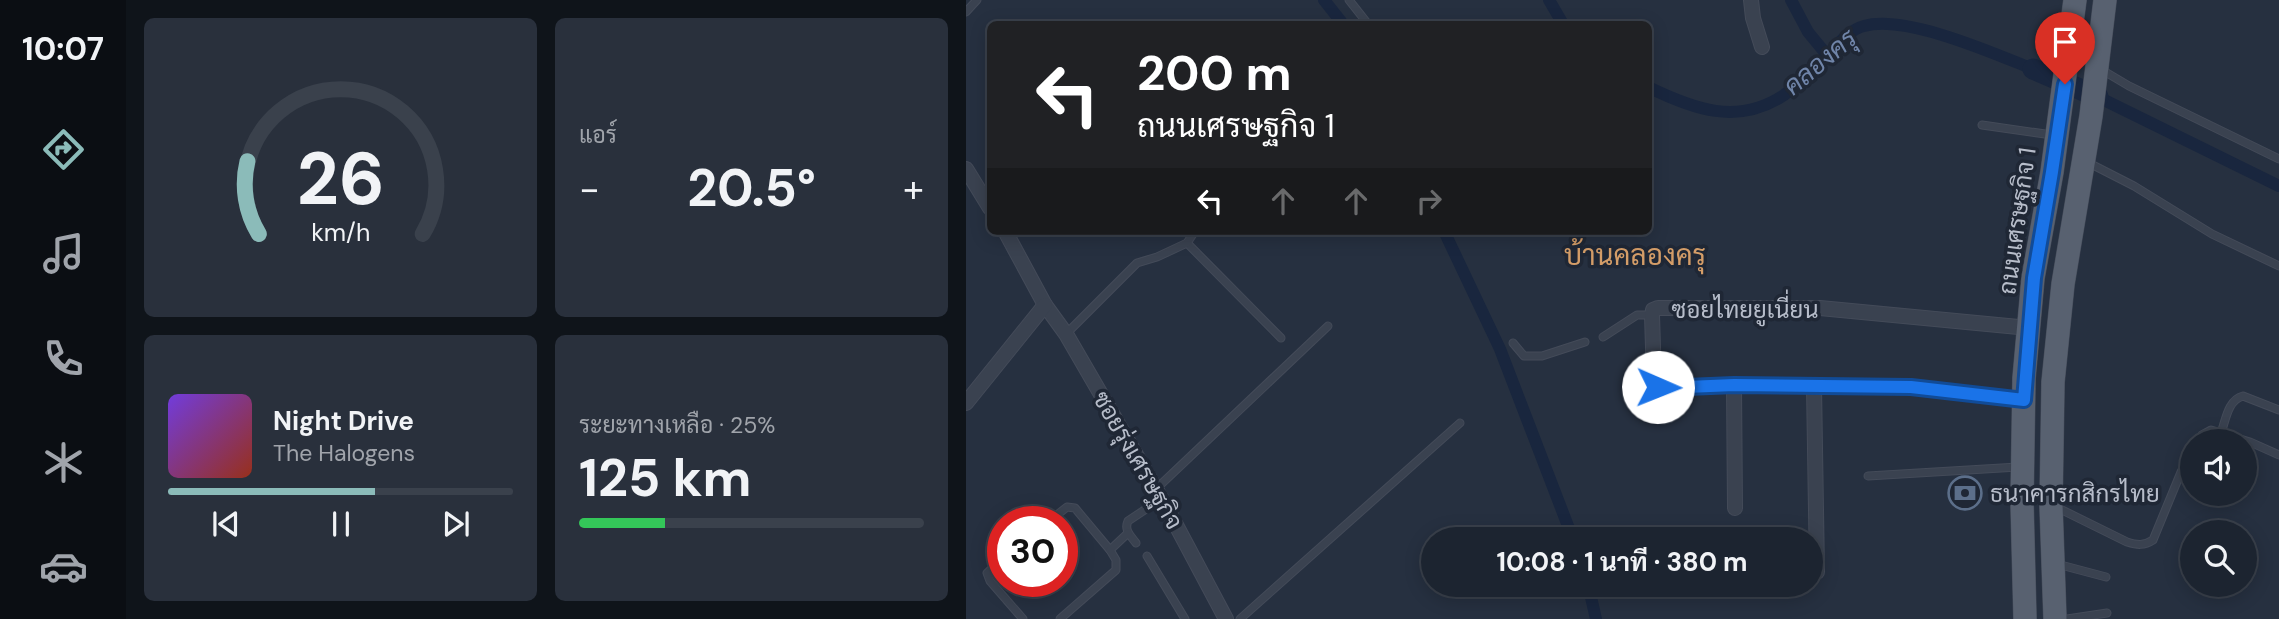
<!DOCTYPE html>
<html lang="th">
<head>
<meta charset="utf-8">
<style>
  body { margin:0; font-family:"DM Sans",Sarabun,sans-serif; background:#29303c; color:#f1f3f6; height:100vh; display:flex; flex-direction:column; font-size:26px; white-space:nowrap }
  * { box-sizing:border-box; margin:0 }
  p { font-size:23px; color:#a0a4ab }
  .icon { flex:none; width:38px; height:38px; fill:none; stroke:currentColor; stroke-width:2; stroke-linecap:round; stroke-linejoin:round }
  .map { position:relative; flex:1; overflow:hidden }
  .panel { display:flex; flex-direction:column; gap:18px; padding:18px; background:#0f141a; width:840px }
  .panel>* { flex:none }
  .guide { position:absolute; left:21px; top:21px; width:665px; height:214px; border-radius:10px; box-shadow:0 4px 18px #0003,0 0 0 2px #3a414c; background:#202124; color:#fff; overflow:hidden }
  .buttons { position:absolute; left:1214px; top:429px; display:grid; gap:14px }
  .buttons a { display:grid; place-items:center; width:77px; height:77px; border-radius:50%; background:#1c2430; box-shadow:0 4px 18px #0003,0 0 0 2px #3a414c; font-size:35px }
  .speed { position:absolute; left:21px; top:506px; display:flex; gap:14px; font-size:35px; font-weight:700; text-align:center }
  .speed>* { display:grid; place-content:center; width:91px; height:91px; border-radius:50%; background:#1c2430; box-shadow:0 4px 18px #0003,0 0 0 2px #3a414c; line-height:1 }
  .speed .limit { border:10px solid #d22; background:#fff; color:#111 }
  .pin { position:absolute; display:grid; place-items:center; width:60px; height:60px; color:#fff; margin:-72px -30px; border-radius:50% 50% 50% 0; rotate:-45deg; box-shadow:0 0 7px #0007 }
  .pin .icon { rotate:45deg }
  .me { position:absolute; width:77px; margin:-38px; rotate:91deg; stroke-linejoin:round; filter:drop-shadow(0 0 5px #0008) }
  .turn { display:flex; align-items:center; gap:24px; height:147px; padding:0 35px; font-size:32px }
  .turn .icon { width:91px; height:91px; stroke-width:2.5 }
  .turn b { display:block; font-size:49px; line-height:60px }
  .lanes { display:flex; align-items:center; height:66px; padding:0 35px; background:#0003; justify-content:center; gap:35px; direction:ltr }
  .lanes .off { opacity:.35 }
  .big { font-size:52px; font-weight:700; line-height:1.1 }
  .panel .card { flex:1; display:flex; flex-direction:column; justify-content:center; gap:10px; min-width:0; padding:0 24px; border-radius:10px; background:#29303c }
  .panel .dial { align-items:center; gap:0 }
  .dial svg { height:182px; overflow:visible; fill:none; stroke:#3a414c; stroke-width:7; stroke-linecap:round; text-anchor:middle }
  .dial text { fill:#f1f3f6; stroke:none }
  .song { display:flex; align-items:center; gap:21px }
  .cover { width:84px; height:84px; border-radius:10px; background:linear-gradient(135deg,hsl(260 70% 55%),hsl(10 70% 35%)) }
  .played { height:7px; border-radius:4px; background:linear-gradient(90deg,#8bbbb9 60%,#3a414c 60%) }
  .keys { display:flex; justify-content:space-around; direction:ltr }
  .heat { display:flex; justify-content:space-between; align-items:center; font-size:38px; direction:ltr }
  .charge { height:10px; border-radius:5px; background:linear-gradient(90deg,#34c759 25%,#3a414c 0) }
  .panel .tiles { flex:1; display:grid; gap:18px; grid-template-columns:repeat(2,1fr) }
  .trip { position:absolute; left:455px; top:527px; width:402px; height:70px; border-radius:35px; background:#1c2430; box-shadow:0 4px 18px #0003,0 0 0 2px #3a414c; font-weight:700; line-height:70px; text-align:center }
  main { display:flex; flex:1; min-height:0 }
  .tabs { display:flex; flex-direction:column; width:126px; justify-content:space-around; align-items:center; background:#0b0e13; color:#a0a4ab }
  .tabs .icon { width:49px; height:49px }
  .tabs .selected { color:#8bbbb9 }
  .tabs b { font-size:32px; color:#f1f3f6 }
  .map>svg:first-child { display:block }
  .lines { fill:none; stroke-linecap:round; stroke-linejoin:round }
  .canal { stroke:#19263e; stroke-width:12 }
  .river { stroke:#19263e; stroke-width:21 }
  .service-casing { stroke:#444b59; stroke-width:9 }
  .minor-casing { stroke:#444b59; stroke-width:16 }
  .primary-casing { stroke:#444b59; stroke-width:24 }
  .service { stroke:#3a4250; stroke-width:7 }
  .minor { stroke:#3a4250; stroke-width:14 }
  .primary { stroke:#586170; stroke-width:23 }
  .route-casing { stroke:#114b97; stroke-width:18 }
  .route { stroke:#1a73e8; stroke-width:12 }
  .labels { text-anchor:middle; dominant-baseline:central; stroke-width:7; stroke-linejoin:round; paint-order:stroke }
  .street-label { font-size:24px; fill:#b7bdca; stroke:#1f2735 }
  .poi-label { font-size:24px; fill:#b7bdca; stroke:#1f2735; text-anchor:start }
  .water-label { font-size:26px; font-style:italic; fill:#7085a9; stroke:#1f2735 }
  .quarter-label { font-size:28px; fill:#d49d68; stroke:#1f2735 }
</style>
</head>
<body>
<main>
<nav class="tabs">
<b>10:07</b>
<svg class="icon selected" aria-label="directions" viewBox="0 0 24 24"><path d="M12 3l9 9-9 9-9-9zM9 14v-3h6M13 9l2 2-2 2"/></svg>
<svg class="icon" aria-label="music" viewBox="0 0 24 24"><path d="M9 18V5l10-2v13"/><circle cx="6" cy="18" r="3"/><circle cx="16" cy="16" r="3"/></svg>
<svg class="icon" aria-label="phone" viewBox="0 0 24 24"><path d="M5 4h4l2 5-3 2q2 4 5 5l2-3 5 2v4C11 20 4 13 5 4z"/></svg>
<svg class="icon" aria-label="climate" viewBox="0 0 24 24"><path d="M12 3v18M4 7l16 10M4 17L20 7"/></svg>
<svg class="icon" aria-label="car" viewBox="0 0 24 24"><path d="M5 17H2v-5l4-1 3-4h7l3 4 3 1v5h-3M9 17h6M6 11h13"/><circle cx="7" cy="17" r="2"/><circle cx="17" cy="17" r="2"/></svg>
</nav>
<section class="panel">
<div class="tiles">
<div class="card dial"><svg viewBox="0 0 100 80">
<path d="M14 69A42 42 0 1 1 86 69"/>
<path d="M14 69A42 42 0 0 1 9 37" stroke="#8bbbb9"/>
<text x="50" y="56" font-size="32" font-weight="700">26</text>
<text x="50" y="72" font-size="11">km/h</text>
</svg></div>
<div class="card"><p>แอร์</p>
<div class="heat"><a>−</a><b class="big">20.5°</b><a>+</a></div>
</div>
<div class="card">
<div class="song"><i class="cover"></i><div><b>Night Drive</b><p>The Halogens</p></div></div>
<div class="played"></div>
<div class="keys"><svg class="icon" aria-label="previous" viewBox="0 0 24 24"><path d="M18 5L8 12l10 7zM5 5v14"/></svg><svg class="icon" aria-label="pause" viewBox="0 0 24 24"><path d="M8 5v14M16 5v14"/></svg><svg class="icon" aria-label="next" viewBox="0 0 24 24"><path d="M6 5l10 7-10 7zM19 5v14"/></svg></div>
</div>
<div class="card"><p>ระยะทางเหลือ · 25%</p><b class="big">125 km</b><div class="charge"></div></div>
</div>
</section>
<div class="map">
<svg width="1313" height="619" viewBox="0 0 1313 619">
  <rect width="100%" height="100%" fill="#263040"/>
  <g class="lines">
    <!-- canal -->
    <g class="canal">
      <path d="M358,0L377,24"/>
      <path d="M583,0L597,24"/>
      <path d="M825,0L842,32L861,55"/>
      <path d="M682,87C727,109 772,126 818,95C832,85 845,71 857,59C869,48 882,30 898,26C939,14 1027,53 1067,69"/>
      <path d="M1132,97L1313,186"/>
      <path d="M478,231L534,349L607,539"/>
      <path d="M622,584L630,619"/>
    </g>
    <!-- river -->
    <path class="river" d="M1067,69L1132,97"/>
    <defs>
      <g id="service">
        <path d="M383,0L402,24"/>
        <path d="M0,12L11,0"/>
        <path d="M1136,70L1163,86L1313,159"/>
        <path d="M1016,125L1086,135"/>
        <path d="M1121,162L1168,186L1246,234L1313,266"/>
        <path d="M221,243L315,338"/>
        <path d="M100,334L171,263L191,257L221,243L229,231"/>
        <path d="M637,337L671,315H686"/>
        <path d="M547,343L558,356H576L619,342"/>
        <path d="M1255,433C1260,419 1262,400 1277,396L1313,410"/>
        <path d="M1233,441L1236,435L1245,430L1284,442L1313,455"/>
        <path d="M902,476L1052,467"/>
        <path d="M190,489L362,326"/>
        <path d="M1088,506L1161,542C1171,545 1178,546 1187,540L1215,472L1227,451"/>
        <path d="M82,522L101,507L109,508L144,550"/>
        <path d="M170,543C164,535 158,530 162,521L195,499"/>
        <path d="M181,556L219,619"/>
        <path d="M37,558L21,573L24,581L57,619"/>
        <path d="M1091,564L1140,577"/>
        <path d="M94,619L150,570V560L144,550L162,533"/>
        <path d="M274,619L494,423"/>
        <path d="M1101,619L1141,613"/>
      </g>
      <g id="minor">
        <path d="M785,0L787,18L796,47"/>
        <path d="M0,169L24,208"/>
        <path d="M39,231L79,305L100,334L202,510L260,619"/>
        <path d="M768,385L769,508"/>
        <path d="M848,386L851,572"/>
        <path d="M1058,400L945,387L768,385L697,389L692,387L688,380L686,315L687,310L692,308H854L1063,328"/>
        <path d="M0,403L79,305"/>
      </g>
      <g id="primary">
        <path d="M1059,619L1056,502L1058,378L1067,278L1086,172L1109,0"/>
        <path d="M1089,619L1085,505L1087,382L1097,284L1125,116L1139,0"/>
      </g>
    </defs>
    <!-- service casing -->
    <use href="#service" class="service-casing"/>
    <!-- minor casing -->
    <use href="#minor" class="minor-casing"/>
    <!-- primary casing -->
    <use href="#primary" class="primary-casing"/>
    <!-- service -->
    <use href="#service" class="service"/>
    <!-- minor -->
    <use href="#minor" class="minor"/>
    <!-- primary -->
    <use href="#primary" class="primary"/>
  </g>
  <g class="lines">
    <defs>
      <path id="route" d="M692,387L697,388L768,385L945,387L1058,400L1068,278L1086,172L1099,84"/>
    </defs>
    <!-- route casing -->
    <use href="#route" class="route-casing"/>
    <!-- route -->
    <use href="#route" class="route"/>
  </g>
  <!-- icons -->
  <defs>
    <symbol id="bank-ring" viewBox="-11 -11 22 22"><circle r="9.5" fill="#1f2735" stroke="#5c6f8a" stroke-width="1.5"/><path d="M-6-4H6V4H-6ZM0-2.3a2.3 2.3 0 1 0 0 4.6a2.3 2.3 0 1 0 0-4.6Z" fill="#5c6f8a"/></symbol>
  </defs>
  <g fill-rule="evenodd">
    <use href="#bank-ring" x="980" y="474" width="38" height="38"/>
  </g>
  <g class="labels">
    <!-- street labels -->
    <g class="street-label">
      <text transform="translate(1051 221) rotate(-82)">ถนนเศรษฐกิจ 1</text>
      <text x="779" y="309">ซอยไทยยูเนี่ยน</text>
      <text transform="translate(172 460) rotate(60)">ซอยรุ่งเศรษฐกิจ</text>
    </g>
    <!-- poi labels -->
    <g class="poi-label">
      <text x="1024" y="493">ธนาคารกสิกรไทย</text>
    </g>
    <!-- water labels -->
    <g class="water-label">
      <text transform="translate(854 62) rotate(-40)">คลองครุ</text>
    </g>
    <!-- quarter labels -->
    <g class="quarter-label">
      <text x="669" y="255">บ้านคลองครุ</text>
    </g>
  </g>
</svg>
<div class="buttons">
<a><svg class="icon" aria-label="sound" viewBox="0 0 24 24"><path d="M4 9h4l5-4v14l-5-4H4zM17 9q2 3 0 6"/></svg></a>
<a><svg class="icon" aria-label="search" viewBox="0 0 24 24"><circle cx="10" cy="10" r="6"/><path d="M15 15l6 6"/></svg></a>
</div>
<div class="speed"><div class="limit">30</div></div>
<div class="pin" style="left:1099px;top:84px;background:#d93025"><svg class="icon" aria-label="arrive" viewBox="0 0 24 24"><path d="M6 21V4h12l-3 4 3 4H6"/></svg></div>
<svg class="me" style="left:692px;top:387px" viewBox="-20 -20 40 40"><circle r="19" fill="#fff"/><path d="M0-13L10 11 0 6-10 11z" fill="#1a73e8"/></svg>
<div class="trip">10:08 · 1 นาที · 380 m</div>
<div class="guide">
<div class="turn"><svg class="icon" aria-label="left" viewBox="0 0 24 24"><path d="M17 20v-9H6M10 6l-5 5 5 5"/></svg><div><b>200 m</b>ถนนเศรษฐกิจ 1</div></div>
<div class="lanes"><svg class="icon" aria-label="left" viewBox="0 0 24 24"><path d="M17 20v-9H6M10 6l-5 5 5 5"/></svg><svg class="icon off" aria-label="ahead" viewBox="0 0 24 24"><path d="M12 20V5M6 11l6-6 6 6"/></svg><svg class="icon off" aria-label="ahead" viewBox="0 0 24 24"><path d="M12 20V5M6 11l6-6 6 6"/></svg><svg class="icon off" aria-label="right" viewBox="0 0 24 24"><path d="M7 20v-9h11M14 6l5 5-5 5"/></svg></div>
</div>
</div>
</main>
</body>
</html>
